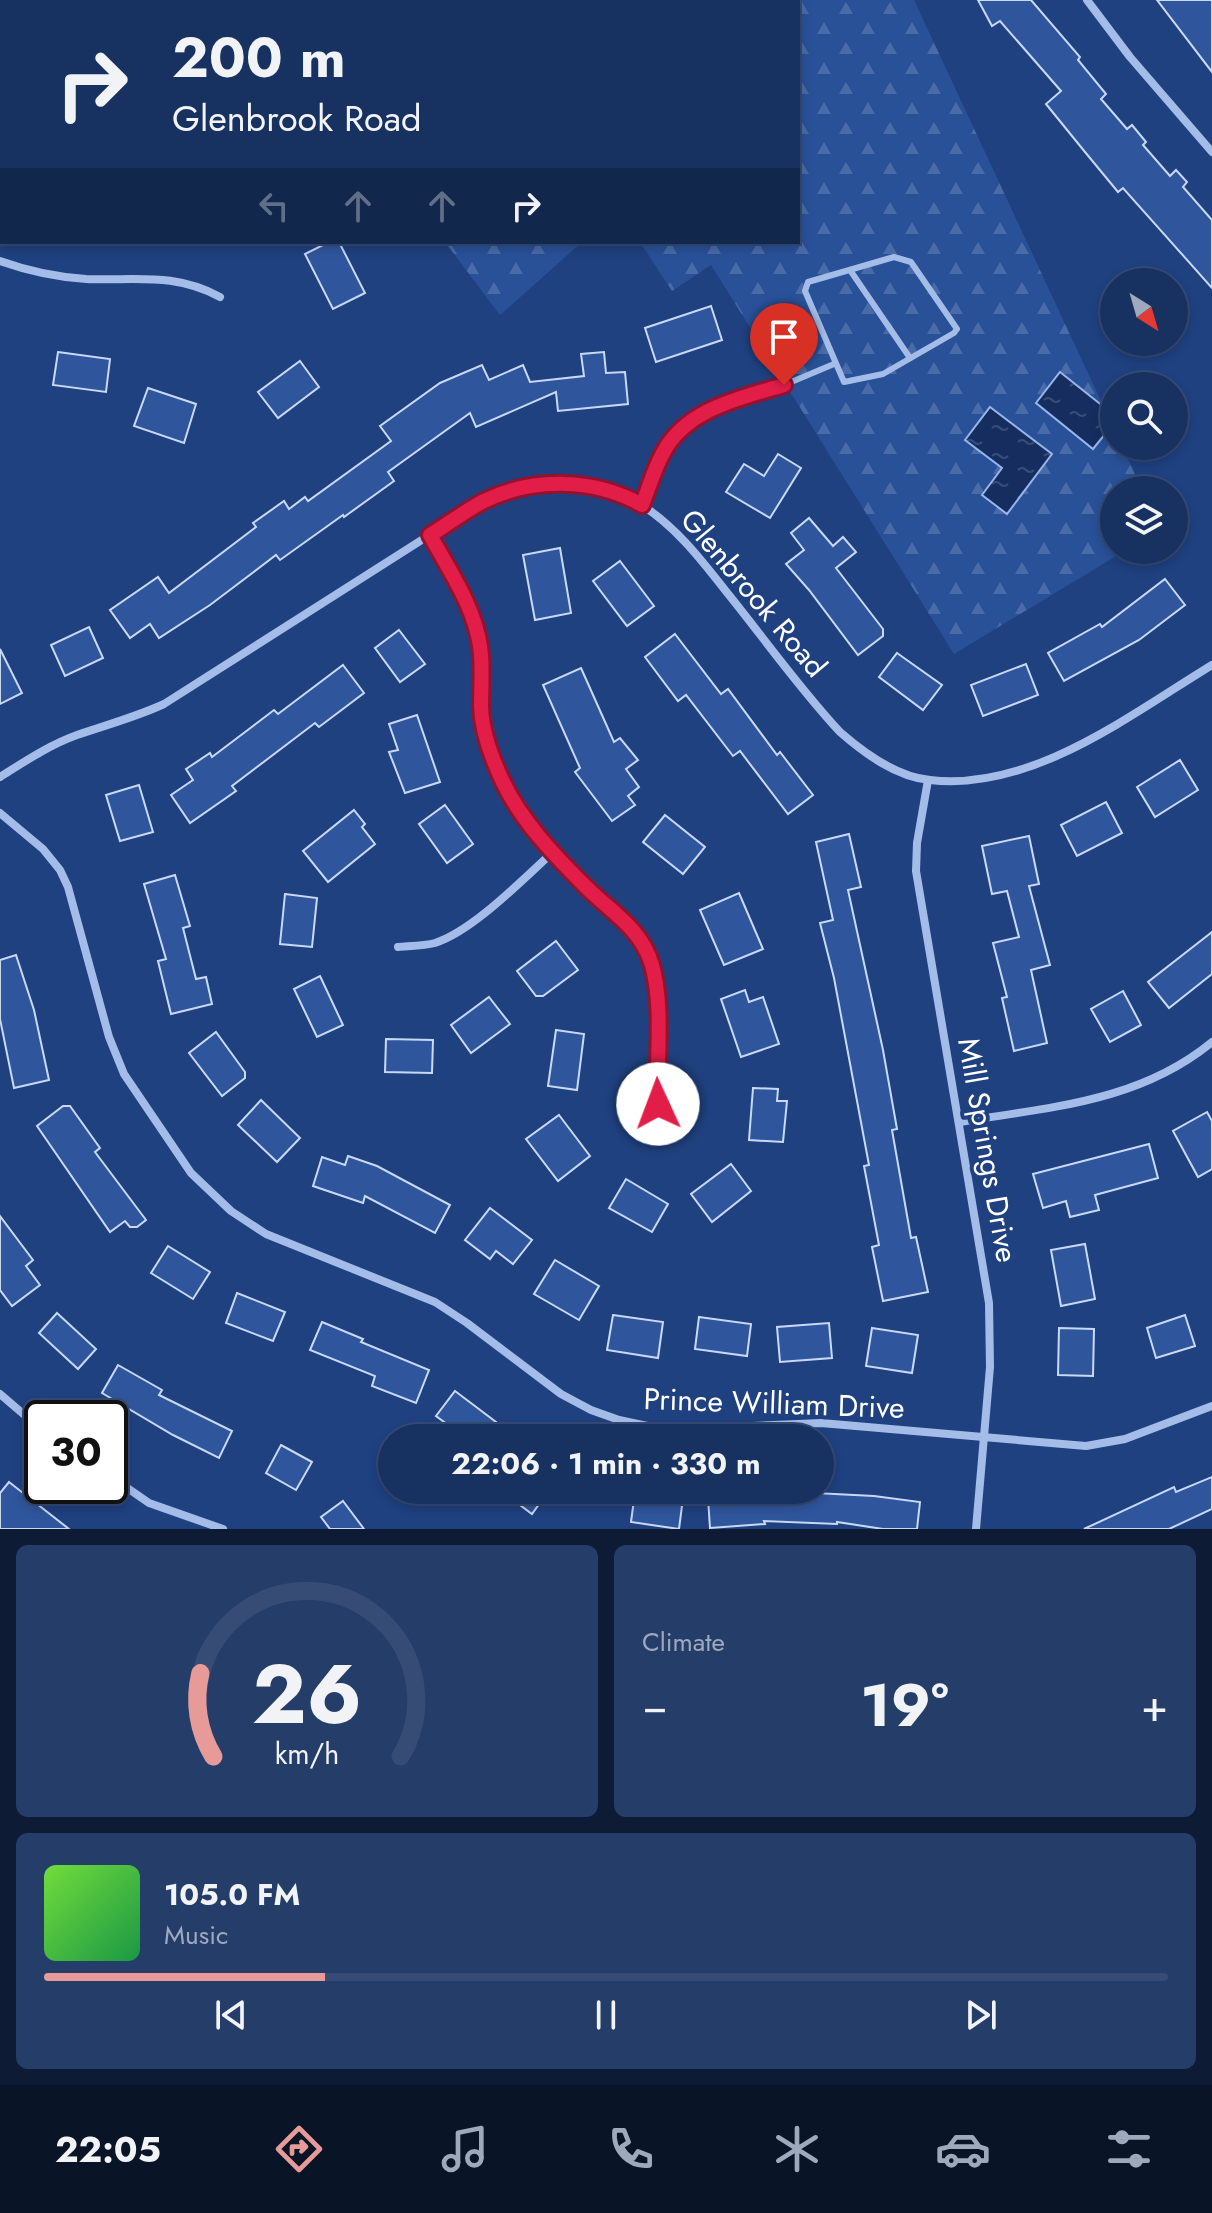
<!DOCTYPE html>
<html lang="en">
<head>
<meta charset="utf-8">
<style>
  body { margin:0; font-family:Jost,sans-serif; background:#243d69; color:#f1f3f6; height:100vh; display:flex; flex-direction:column; font-size:30px; white-space:nowrap }
  * { box-sizing:border-box; margin:0 }
  p { font-size:26px; color:#9ea9bd }
  .icon { flex:none; width:44px; height:44px; fill:none; stroke:currentColor; stroke-width:2; stroke-linecap:round; stroke-linejoin:round }
  .map { position:relative; height:1529px; overflow:hidden }
  .sheet { display:flex; flex-direction:column; gap:16px; padding:16px; background:#0d1b35; flex:1 }
  .sheet>* { flex:none }
  .banner { position:absolute; left:0px; top:0px; width:800px; height:244px; box-shadow:0 4px 12px #0003,0 0 0 2px #364c75; background:#173160; color:#f1f3f6; overflow:hidden }
  .needle { width:52px; rotate:143deg }
  .buttons { position:absolute; left:1100px; top:268px; display:grid; gap:16px }
  .buttons a { display:grid; place-items:center; width:88px; height:88px; border-radius:50%; background:#173160; box-shadow:0 4px 12px #0003,0 0 0 2px #364c75; font-size:40px }
  .speed { position:absolute; left:24px; top:1400px; display:flex; gap:16px; font-size:40px; font-weight:700; text-align:center }
  .speed>* { display:grid; place-content:center; width:104px; height:104px; border-radius:50%; background:#173160; box-shadow:0 4px 12px #0003,0 0 0 2px #364c75; line-height:1 }
  .speed .limit { border:4px solid #111; border-radius:12px; background:#fff; color:#111 }
  .pin { position:absolute; display:grid; place-items:center; width:68px; height:68px; color:#fff; margin:-82px -34px; border-radius:50% 50% 50% 0; rotate:-45deg; box-shadow:0 0 8px #0007 }
  .pin .icon { rotate:45deg }
  .me { position:absolute; width:88px; margin:-44px; rotate:358deg; stroke-linejoin:round; filter:drop-shadow(0 0 6px #0008) }
  .turn { display:flex; align-items:center; gap:28px; height:168px; padding:0 40px; font-size:36px }
  .turn .icon { width:104px; height:104px; stroke-width:2.5 }
  .turn b { display:block; font-size:56px; line-height:68px }
  .lanes { display:flex; align-items:center; height:76px; padding:0 40px; background:#0003; justify-content:center; gap:40px; direction:ltr }
  .lanes .off { opacity:.35 }
  .big { font-size:60px; font-weight:700; line-height:1.1 }
  .sheet .widget { flex:1; display:flex; flex-direction:column; justify-content:center; gap:12px; min-width:0; padding:0 28px; border-radius:12px; background:#243d69 }
  .sheet .dial { align-items:center; gap:0 }
  .dial svg { height:208px; overflow:visible; fill:none; stroke:#364c75; stroke-width:7; stroke-linecap:round; text-anchor:middle }
  .dial text { fill:#f1f3f6; stroke:none }
  .song { display:flex; align-items:center; gap:24px }
  .cover { width:96px; height:96px; border-radius:12px; background:linear-gradient(135deg,hsl(100 70% 55%),hsl(140 70% 35%)) }
  .played { height:8px; border-radius:4px; background:linear-gradient(90deg,#e69b98 25%,#364c75 25%) }
  .keys { display:flex; justify-content:space-around; direction:ltr }
  .heat { display:flex; justify-content:space-between; align-items:center; font-size:44px; direction:ltr }
  .sheet .tiles { flex:1; display:grid; gap:16px; grid-template-columns:1fr 1fr }
  .widget:last-child { grid-column:span 2 }
  .trip { position:absolute; left:378px; top:1424px; width:456px; height:80px; border-radius:40px; background:#173160; box-shadow:0 4px 12px #0003,0 0 0 2px #364c75; font-weight:700; line-height:80px; text-align:center }
  .dock { display:flex; height:128px; justify-content:space-around; align-items:center; background:#091426; color:#9ea9bd }
  .dock .icon { width:56px; height:56px }
  .dock .active { color:#e69b98 }
  .dock b { font-size:36px; color:#f1f3f6 }
  .map>svg:first-child { display:block }
  .forest { fill:url(#forest-firs) }
  .water { fill:url(#water-ripples); stroke:#97b6e9; stroke-width:2 }
  .building { fill:#2f569d; stroke:#c8d9f6; stroke-width:2 }
  .lines { fill:none; stroke-linecap:round; stroke-linejoin:round }
  .service { stroke:#a4bde8; stroke-width:6 }
  .minor { stroke:#a4bde8; stroke-width:8 }
  .route-casing { stroke:#92132f; stroke-width:20 }
  .route { stroke:#e11d48; stroke-width:14 }
  .labels { text-anchor:middle; dominant-baseline:central; stroke-width:8; stroke-linejoin:round; paint-order:stroke }
  .street-label { font-size:30px; fill:#fff; stroke:#1f4180 }
</style>
</head>
<body>
<div class="map">
<svg width="1212" height="1529" viewBox="0 0 1212 1529">
  <defs>
    <pattern id="forest-firs" width="22" height="20" patternUnits="userSpaceOnUse" patternTransform="scale(2)"><rect width="22" height="20" fill="#295198"/><path d="M5 1l3.5 6h-7zM16 11l3.5 6h-7z" fill="#496ba7"/></pattern>
    <pattern id="water-ripples" width="26" height="14" patternUnits="userSpaceOnUse" patternTransform="scale(2)"><rect width="26" height="14" fill="#152e5f"/><path d="M2 4q2-2 4 0t4 0M15 11q2-2 4 0t4 0" fill="none" stroke="#384d77"/></pattern>
  </defs>
  <rect width="100%" height="100%" fill="#1f4180"/>
  <!-- forest -->
  <g class="forest">
    <path d="M263,0H914L1114,429V446H1122L1142,490H1114V550H1126L954,654L711,265L672,291L640,242H798V2Z"/>
    <path d="M445,242H582L500,315Z"/>
  </g>
  <!-- water -->
  <g class="water">
    <path d="M1060,372L1114,415V423L1093,449L1036,403Z"/>
    <path d="M990,407L1052,454L1007,514L982,495L1002,468L965,440Z"/>
  </g>
  <!-- building -->
  <g class="building">
    <path d="M978,0H1031L1080,57L1078,60L1106,94L1101,99L1127,129L1132,125L1146,142L1143,145L1170,176L1176,170L1187,182L1183,187L1212,220V288L1123,188L1118,192L1085,152L1046,104L1061,91L1000,21L992,26Z"/>
    <path d="M1157,0H1212V72Z"/>
    <path d="M329,242H339L365,293L333,309L305,254Z"/>
    <path d="M711,306L722,340L656,362L645,328Z"/>
    <path d="M58,352L110,359L106,392L53,385Z"/>
    <path d="M604,352L606,373L625,372L628,404L558,411L556,392L476,427L470,413L388,472L394,481L344,517L343,515L280,560L276,555L210,605L159,638L150,624L130,638L110,610L158,577L169,593L256,527L253,523L284,501L289,509L305,497L308,501L391,441L380,426L440,383L482,365L489,380L523,365L530,382L584,376L581,354Z"/>
    <path d="M300,361L319,387L278,418L258,392Z"/>
    <path d="M148,388L196,404L184,443L134,426Z"/>
    <path d="M778,454L801,468L770,518L726,492L744,464L764,476Z"/>
    <path d="M809,518L833,546L843,537L856,552L836,568L883,629V636L858,655L809,590L786,564L804,550L791,533Z"/>
    <path d="M560,548L571,613L535,620L523,555Z"/>
    <path d="M620,561L654,606L627,626L593,581Z"/>
    <path d="M1165,579L1185,605L1139,640L1064,681L1048,653L1100,624L1102,627Z"/>
    <path d="M89,627L103,658L65,676L51,645Z"/>
    <path d="M399,630L425,664L400,682L375,648Z"/>
    <path d="M675,634L721,694L728,689L777,755L780,752L813,795L788,814L740,751L733,756L686,695L678,701L645,657Z"/>
    <path d="M0,649L22,693L0,704Z"/>
    <path d="M897,653L942,685L923,710L879,677Z"/>
    <path d="M1026,664L1038,695L983,716L971,685Z"/>
    <path d="M343,665L364,693L319,727L315,723L232,786L236,791L190,823L171,795L193,780L186,769L210,753L212,757L274,710L278,714Z"/>
    <path d="M581,668L614,742L620,738L638,760L626,769L639,787L628,796L635,805L612,821L575,772L580,768L543,685Z"/>
    <path d="M417,715L440,782L405,793L389,752L398,750L389,724Z"/>
    <path d="M1180,760L1198,790L1155,817L1137,787Z"/>
    <path d="M139,785L153,832L120,841L106,795Z"/>
    <path d="M1106,802L1122,833L1077,856L1061,825Z"/>
    <path d="M445,805L473,844L447,863L419,824Z"/>
    <path d="M354,810L365,824L362,827L375,844L328,882L303,851Z"/>
    <path d="M665,815L705,847L683,874L643,842Z"/>
    <path d="M849,834L861,887L848,890L883,1050L897,1129L892,1130L911,1238L916,1237L928,1292L883,1301L872,1247L879,1245L864,1166L869,1165L834,978L820,923L833,920L816,842Z"/>
    <path d="M1029,836L1039,884L1029,886L1050,965L1031,970L1047,1043L1014,1051L1002,998L1007,997L993,943L1019,937L1007,891L992,894L982,846Z"/>
    <path d="M175,875L190,926L183,928L196,979L206,977L212,1004L171,1014L158,961L166,959L144,884Z"/>
    <path d="M739,893L763,949L724,965L700,910Z"/>
    <path d="M285,894L317,898L312,947L280,944Z"/>
    <path d="M1212,932V974L1169,1008L1148,982Z"/>
    <path d="M556,941L578,970L543,996H536L517,971Z"/>
    <path d="M16,955L34,1010L49,1080L14,1088L0,1019V960Z"/>
    <path d="M320,976L343,1025L317,1037L294,989Z"/>
    <path d="M745,990L749,1002L763,997L779,1044L741,1057L721,999Z"/>
    <path d="M1123,991L1141,1025L1110,1042L1091,1009Z"/>
    <path d="M489,997L510,1024L471,1053L451,1025Z"/>
    <path d="M556,1030L584,1034L577,1090L548,1086Z"/>
    <path d="M216,1032L245,1072V1078L222,1096L189,1053Z"/>
    <path d="M386,1039L433,1040L432,1073L385,1072Z"/>
    <path d="M753,1088L778,1089L777,1101H787L783,1142L749,1140Z"/>
    <path d="M261,1100L300,1138L277,1162L238,1125Z"/>
    <path d="M63,1106H70L100,1148L95,1152L146,1220L137,1227H130L125,1221L110,1232L37,1126Z"/>
    <path d="M1207,1112L1212,1121V1169L1198,1177L1173,1131Z"/>
    <path d="M559,1115L590,1156L558,1181L526,1139Z"/>
    <path d="M1149,1144L1158,1178L1095,1195L1099,1210L1070,1217L1066,1201L1043,1208L1033,1174Z"/>
    <path d="M348,1156L377,1166L450,1205L435,1233L365,1196L363,1203L313,1186L322,1157L345,1165Z"/>
    <path d="M731,1164L751,1191L712,1222L691,1194Z"/>
    <path d="M626,1179L668,1204L652,1232L609,1208Z"/>
    <path d="M490,1208L532,1240L513,1264L496,1251L490,1259L465,1240Z"/>
    <path d="M0,1216L33,1260L26,1266L40,1285L12,1306L0,1290Z"/>
    <path d="M1085,1244L1095,1299L1061,1306L1051,1250Z"/>
    <path d="M168,1246L210,1272L193,1299L151,1273Z"/>
    <path d="M555,1260L599,1286L579,1320L534,1294Z"/>
    <path d="M237,1293L285,1312L273,1341L226,1323Z"/>
    <path d="M57,1313L96,1349L78,1369L39,1333Z"/>
    <path d="M613,1315L663,1322L658,1358L607,1350Z"/>
    <path d="M1185,1315L1195,1346L1156,1358L1147,1328Z"/>
    <path d="M699,1317L751,1324L747,1356L695,1349Z"/>
    <path d="M322,1322L363,1339L361,1342L429,1370L416,1403L372,1386L375,1376L310,1350Z"/>
    <path d="M829,1323L832,1358L780,1362L777,1327Z"/>
    <path d="M872,1328L918,1335L912,1373L866,1366Z"/>
    <path d="M1059,1328L1094,1329L1093,1376L1058,1375Z"/>
    <path d="M118,1365L162,1390L159,1395L232,1431L219,1458L173,1435L102,1393Z"/>
    <path d="M455,1391L496,1422L485,1438H466L436,1416Z"/>
    <path d="M281,1445L312,1462L296,1490L266,1473Z"/>
    <path d="M1212,1477V1509L1169,1529H1084L1174,1487L1176,1492Z"/>
    <path d="M9,1482L69,1529H0V1493Z"/>
    <path d="M525,1490H549L532,1514L516,1502Z"/>
    <path d="M635,1492L683,1498L679,1529L631,1522Z"/>
    <path d="M795,1492L874,1496L920,1502L917,1529H883L837,1522V1524L764,1521L765,1524L710,1528L708,1498Z"/>
    <path d="M343,1501L364,1529H330L321,1517Z"/>
  </g>
  <g class="lines">
    <!-- service -->
    <g class="service">
      <path d="M894,257L911,262L957,329L954,333L883,374L844,382L805,291L808,282Z"/>
      <path d="M850,270L910,358"/>
      <path d="M784,385L834,364"/>
    </g>
    <!-- minor -->
    <g class="minor">
      <path d="M1087,0L1130,57L1212,152"/>
      <path d="M0,261C28,271 56,277 86,279C135,281 174,272 220,297"/>
      <path d="M642,505C649,488 654,469 663,453C686,409 740,398 784,385"/>
      <path d="M430,535C449,570 473,606 480,646C483,666 481,686 481,707C482,733 492,759 503,782C521,821 556,857 586,887C611,912 641,928 652,965C664,1009 656,1059 658,1104"/>
      <path d="M0,777C24,762 49,745 77,735C106,725 136,717 164,704L472,508C522,480 590,473 640,504C677,527 703,562 729,595C766,641 800,689 840,732C864,753 896,777 930,780C1031,792 1130,715 1212,665"/>
      <path d="M928,780L917,843L916,871L989,1303L990,1367L976,1529"/>
      <path d="M0,813L43,849L60,870L68,887L109,1037L124,1074L191,1173L231,1211L266,1234L435,1302L467,1323L561,1394L591,1410L619,1420L652,1427L683,1429L821,1423L1086,1446L1125,1439L1212,1406"/>
      <path d="M398,947C409,946 424,946 435,943C473,931 523,879 553,852"/>
      <path d="M960,1122C1050,1107 1139,1102 1212,1042"/>
      <path d="M0,1394L42,1430"/>
      <path d="M110,1476L149,1503L223,1529"/>
    </g>
  </g>
  <g class="lines">
    <defs>
      <path id="route" d="M658,1104C656,1059 664,1009 652,965C641,928 611,912 586,887C556,857 521,821 503,782C492,759 482,733 481,707C481,686 483,666 480,646C474,606 449,570 430,535C448,524 465,511 484,501C533,477 594,478 642,505C649,488 654,469 663,453C686,409 740,398 784,385"/>
    </defs>
    <!-- route casing -->
    <use href="#route" class="route-casing"/>
    <!-- route -->
    <use href="#route" class="route"/>
  </g>
  <g class="labels">
    <!-- street labels -->
    <g class="street-label">
      <text transform="translate(754 593) rotate(50)">Glenbrook Road</text>
      <text transform="translate(988 1150) rotate(80)">Mill Springs Drive</text>
      <text transform="translate(774 1403) rotate(2)">Prince William Drive</text>
    </g>
  </g>
</svg>
<div class="buttons">
<a><svg class="needle" viewBox="-14 -14 28 28"><path d="M0-13l5 13h-10z" fill="#e53935"/><path d="M0 13l5-13h-10z" fill="#9ea9bd"/></svg></a>
<a><svg class="icon" aria-label="search" viewBox="0 0 24 24"><circle cx="10" cy="10" r="6"/><path d="M15 15l6 6"/></svg></a>
<a><svg class="icon" aria-label="layers" viewBox="0 0 24 24"><path d="M12 4l9 5-9 5-9-5zM3 14l9 5 9-5"/></svg></a>
</div>
<div class="speed"><div class="limit">30</div></div>
<div class="pin" style="left:784px;top:385px;background:#d93025"><svg class="icon" aria-label="arrive" viewBox="0 0 24 24"><path d="M6 21V4h12l-3 4 3 4H6"/></svg></div>
<svg class="me" style="left:658px;top:1104px" viewBox="-20 -20 40 40"><circle r="19" fill="#fff"/><path d="M0-13L10 11 0 6-10 11z" fill="#e11d48"/></svg>
<div class="trip">22:06 · 1 min · 330 m</div>
<div class="banner">
<div class="turn"><svg class="icon" aria-label="right" viewBox="0 0 24 24"><path d="M7 20v-9h11M14 6l5 5-5 5"/></svg><div><b>200 m</b>Glenbrook Road</div></div>
<div class="lanes"><svg class="icon off" aria-label="left" viewBox="0 0 24 24"><path d="M17 20v-9H6M10 6l-5 5 5 5"/></svg><svg class="icon off" aria-label="ahead" viewBox="0 0 24 24"><path d="M12 20V5M6 11l6-6 6 6"/></svg><svg class="icon off" aria-label="ahead" viewBox="0 0 24 24"><path d="M12 20V5M6 11l6-6 6 6"/></svg><svg class="icon" aria-label="right" viewBox="0 0 24 24"><path d="M7 20v-9h11M14 6l5 5-5 5"/></svg></div>
</div>
</div>
<section class="sheet">
<div class="tiles">
<div class="widget dial"><svg viewBox="0 0 100 80">
<path d="M14 69A42 42 0 1 1 86 69"/>
<path d="M14 69A42 42 0 0 1 9 37" stroke="#e69b98"/>
<text x="50" y="56" font-size="32" font-weight="700">26</text>
<text x="50" y="72" font-size="11">km/h</text>
</svg></div>
<div class="widget"><p>Climate</p>
<div class="heat"><a>−</a><b class="big">19°</b><a>+</a></div>
</div>
<div class="widget">
<div class="song"><i class="cover"></i><div><b>105.0 FM</b><p>Music</p></div></div>
<div class="played"></div>
<div class="keys"><svg class="icon" aria-label="previous" viewBox="0 0 24 24"><path d="M18 5L8 12l10 7zM5 5v14"/></svg><svg class="icon" aria-label="pause" viewBox="0 0 24 24"><path d="M8 5v14M16 5v14"/></svg><svg class="icon" aria-label="next" viewBox="0 0 24 24"><path d="M6 5l10 7-10 7zM19 5v14"/></svg></div>
</div>
</div>
</section>
<nav class="dock">
<b>22:05</b>
<svg class="icon active" aria-label="directions" viewBox="0 0 24 24"><path d="M12 3l9 9-9 9-9-9zM9 14v-3h6M13 9l2 2-2 2"/></svg>
<svg class="icon" aria-label="music" viewBox="0 0 24 24"><path d="M9 18V5l10-2v13"/><circle cx="6" cy="18" r="3"/><circle cx="16" cy="16" r="3"/></svg>
<svg class="icon" aria-label="phone" viewBox="0 0 24 24"><path d="M5 4h4l2 5-3 2q2 4 5 5l2-3 5 2v4C11 20 4 13 5 4z"/></svg>
<svg class="icon" aria-label="climate" viewBox="0 0 24 24"><path d="M12 3v18M4 7l16 10M4 17L20 7"/></svg>
<svg class="icon" aria-label="car" viewBox="0 0 24 24"><path d="M5 17H2v-5l4-1 3-4h7l3 4 3 1v5h-3M9 17h6M6 11h13"/><circle cx="7" cy="17" r="2"/><circle cx="17" cy="17" r="2"/></svg>
<svg class="icon" aria-label="filters" viewBox="0 0 24 24"><path d="M4 7h16M4 17h16"/><circle cx="9" cy="7" r="2"/><circle cx="15" cy="17" r="2"/></svg>
</nav>
</body>
</html>
